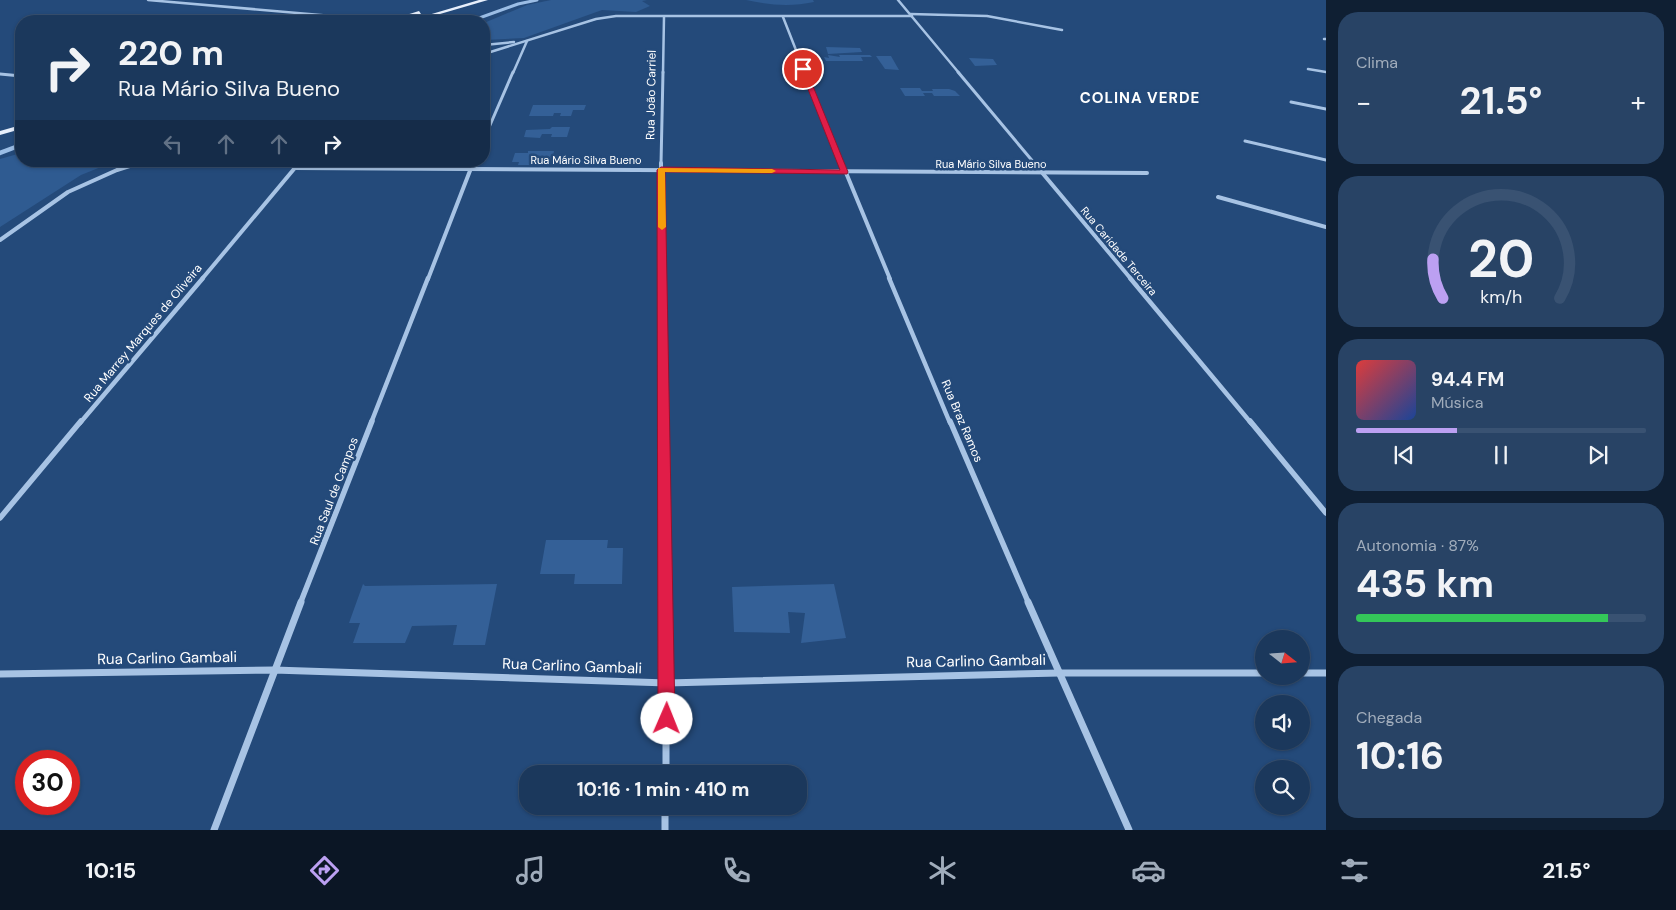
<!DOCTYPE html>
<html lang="pt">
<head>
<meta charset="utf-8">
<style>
  body { margin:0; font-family:"DM Sans",sans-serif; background:#284365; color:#f1f3f6; height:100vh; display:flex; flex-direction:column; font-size:19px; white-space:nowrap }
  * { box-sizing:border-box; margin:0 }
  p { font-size:16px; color:#a0acbb }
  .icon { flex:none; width:28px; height:28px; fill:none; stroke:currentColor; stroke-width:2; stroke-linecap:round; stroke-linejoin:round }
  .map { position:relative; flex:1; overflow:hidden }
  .drawer { display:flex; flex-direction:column; gap:12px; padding:12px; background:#0f1f33; width:350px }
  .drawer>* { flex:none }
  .banner { position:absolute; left:15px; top:15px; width:475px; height:152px; border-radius:20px; box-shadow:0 1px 4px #0004,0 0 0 1px #395272; background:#1b385c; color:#f1f3f6; overflow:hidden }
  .needle { width:32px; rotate:107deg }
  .fabs { position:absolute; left:1255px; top:630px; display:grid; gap:10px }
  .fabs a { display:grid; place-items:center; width:55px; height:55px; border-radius:50%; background:#1b385c; box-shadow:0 1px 4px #0004,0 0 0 1px #395272; font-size:25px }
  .speed { position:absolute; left:15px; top:750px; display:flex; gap:10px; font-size:25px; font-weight:700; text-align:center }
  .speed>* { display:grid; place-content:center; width:65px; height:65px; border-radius:50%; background:#1b385c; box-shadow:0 1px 4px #0004,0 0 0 1px #395272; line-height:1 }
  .speed .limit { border:8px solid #d22; background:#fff; color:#111 }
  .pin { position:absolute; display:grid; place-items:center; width:42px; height:42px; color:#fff; margin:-21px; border:2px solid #fff; border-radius:50%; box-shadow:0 1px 5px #0007 }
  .me { position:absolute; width:55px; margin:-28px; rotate:1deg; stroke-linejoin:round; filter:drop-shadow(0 0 4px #0008) }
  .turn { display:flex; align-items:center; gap:18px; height:105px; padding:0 20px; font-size:22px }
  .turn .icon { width:65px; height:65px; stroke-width:2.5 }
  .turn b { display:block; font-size:35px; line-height:42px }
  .lanes { display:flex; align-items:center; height:48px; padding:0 20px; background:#0003; justify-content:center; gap:25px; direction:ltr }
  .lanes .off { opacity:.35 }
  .big { font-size:38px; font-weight:700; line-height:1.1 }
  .drawer .widget { flex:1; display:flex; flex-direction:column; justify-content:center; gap:8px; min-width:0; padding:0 18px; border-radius:20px; background:#284365 }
  .drawer .dial { align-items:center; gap:0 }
  .dial svg { height:130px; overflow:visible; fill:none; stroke:#395272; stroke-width:7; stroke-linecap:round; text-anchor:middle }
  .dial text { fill:#f1f3f6; stroke:none }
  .song { display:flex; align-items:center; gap:15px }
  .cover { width:60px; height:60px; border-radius:8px; background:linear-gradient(135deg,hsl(0 70% 55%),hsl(220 70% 35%)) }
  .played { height:5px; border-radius:2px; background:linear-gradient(90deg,#bca0f2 35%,#395272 35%) }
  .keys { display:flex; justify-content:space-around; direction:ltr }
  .heat { display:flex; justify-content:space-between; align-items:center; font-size:28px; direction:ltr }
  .charge { height:8px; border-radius:4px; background:linear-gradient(90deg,#34c759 87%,#395272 0) }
  .trip { position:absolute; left:519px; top:765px; width:288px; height:50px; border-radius:20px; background:#1b385c; box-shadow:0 1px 4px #0004,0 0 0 1px #395272; font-weight:700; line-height:50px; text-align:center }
  .tab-bar { display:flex; height:80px; justify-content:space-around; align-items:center; background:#0b1625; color:#a0acbb }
  .tab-bar .icon { width:35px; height:35px }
  .tab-bar .active { color:#bca0f2 }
  .tab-bar b { font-size:22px; color:#f1f3f6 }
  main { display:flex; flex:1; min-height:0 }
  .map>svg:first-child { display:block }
  .green { fill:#2f5b91 }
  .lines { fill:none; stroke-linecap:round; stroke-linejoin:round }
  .stream-far1 { stroke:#9bbde5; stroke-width:3 }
  .stream { stroke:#9bbde5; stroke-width:4.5 }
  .building { fill:#346097 }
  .minor-far5 { stroke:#a7c3e4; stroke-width:2.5 }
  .minor-far4 { stroke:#a7c3e4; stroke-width:3 }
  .minor-far3 { stroke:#a7c3e4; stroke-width:4 }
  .minor-far2 { stroke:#a7c3e4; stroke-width:4.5 }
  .minor-far1 { stroke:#a7c3e4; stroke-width:5.5 }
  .minor { stroke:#a7c3e4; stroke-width:7 }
  .primary { fill:#e7effc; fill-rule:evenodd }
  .route { fill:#e11d48; stroke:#92132f }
  .slow { fill:#f59e0b }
  .labels { text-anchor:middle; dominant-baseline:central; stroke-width:5; stroke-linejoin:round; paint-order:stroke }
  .far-street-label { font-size:11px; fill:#fff; stroke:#244a7a }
  .street-label { font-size:12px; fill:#fff; stroke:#244a7a }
  .far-district-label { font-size:15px; font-weight:bold; letter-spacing:1px; fill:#fff; stroke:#244a7a }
  .near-street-label { font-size:15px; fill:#fff; stroke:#244a7a }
</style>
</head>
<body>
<main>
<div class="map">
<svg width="1326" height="830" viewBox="0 0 1326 830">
  <rect width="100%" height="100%" fill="#244a7a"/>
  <!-- green -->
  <g class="green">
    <path d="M551,0H647L642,1L650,6L636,12L602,10L524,38L484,40V23L527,5Z"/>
    <path d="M746,0H813L814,2C790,7 769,5 746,0Z"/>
    <path d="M21,153V161H116L81,175L0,227V159Z"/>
  </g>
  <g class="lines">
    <!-- stream-far1 -->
    <path class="stream-far1" d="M471,21L518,4L537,0"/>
    <!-- stream -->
    <path class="stream" d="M0,153L21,145"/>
  </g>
  <!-- building -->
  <g class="building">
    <path d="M826,47L860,48L862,52L828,54Z"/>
    <path d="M828,55L840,57L839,55H870L872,57H861L863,61H826L824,57L829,58Z"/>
    <path d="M876,56H891L899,70L885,69Z"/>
    <path d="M969,58L993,59L997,65L975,66Z"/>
    <path d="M900,88H920L922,91H933L932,89H949L955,91L960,96H934L932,93H923L925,96H905Z"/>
    <path d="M533,105H586L584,110H573L571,116H560L561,113H554L553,116H529Z"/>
    <path d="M552,127H570L567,137H551L552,134H542L540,138L524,137L526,130L550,129Z"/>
    <path d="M528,151H554L553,156L549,157H553L551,165H518L519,162H512L515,153H528Z"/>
    <path d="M546,540H608L607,548H623L622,584H574L575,574H540Z"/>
    <path d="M363,584L365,586L497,584L485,645H453L457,625L412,626L405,643H353L360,623H349Z"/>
    <path d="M834,584L846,638L801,643L805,613L788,612L790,633L734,632L732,587Z"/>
  </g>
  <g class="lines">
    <!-- minor-far5 -->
    <g class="minor-far5">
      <path d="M148,0L390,21"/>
      <path d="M898,0L959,73"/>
      <path d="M910,14L987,16L1062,30"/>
      <path d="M783,17L805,73"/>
      <path d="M1324,39H1326"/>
      <path d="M484,45L514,42"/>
      <path d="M484,54L596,19L616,16H912"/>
      <path d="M1308,69L1326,72"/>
      <path d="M513,73L527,41"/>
      <path d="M663,73L664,17"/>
    </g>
    <!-- minor-far4 -->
    <g class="minor-far4">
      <path d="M805,72L842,164"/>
      <path d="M958,72L1035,164"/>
      <path d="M0,74L21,76"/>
      <path d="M1291,102L1326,109"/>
      <path d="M484,139L513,72"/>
      <path d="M1245,141L1326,160"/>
      <path d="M135,164L146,161"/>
      <path d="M298,164L301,161"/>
      <path d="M473,164L474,161"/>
      <path d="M661,164L663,72"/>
    </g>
    <!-- minor-far3 -->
    <g class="minor-far3">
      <path d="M661,163L662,279"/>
      <path d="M842,163L890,279"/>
      <path d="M1034,163L1131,279"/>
      <path d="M295,168L1147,173"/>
      <path d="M1218,197L1326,227"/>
      <path d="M0,240L68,192L117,170L139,163"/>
      <path d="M202,279L299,163"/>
      <path d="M428,279L473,163"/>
    </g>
    <!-- minor-far2 -->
    <g class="minor-far2">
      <path d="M662,278L664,423"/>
      <path d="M889,278L950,423"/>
      <path d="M1130,278L1251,423"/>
      <path d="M80,423L203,278"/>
      <path d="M371,423L428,278"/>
    </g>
    <!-- minor-far1 -->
    <g class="minor-far1">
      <path d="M664,421L666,604"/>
      <path d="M950,421L1029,604"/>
      <path d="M1250,421L1326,513"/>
      <path d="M0,518L81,421"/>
      <path d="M300,604L372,421"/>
    </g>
    <!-- minor -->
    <g class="minor">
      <path d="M1028,602L1129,830"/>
      <path d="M1301,673H1326"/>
      <path d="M0,674L274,670L667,683L1059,673H1264"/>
      <path d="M666,774V602"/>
      <path d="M665,806V830"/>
      <path d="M214,830L301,602"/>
    </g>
    <!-- primary -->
    <g class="primary">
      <path d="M479,0H488L416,21H408Z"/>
      <path d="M419,11L421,14L395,21H387Z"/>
      <path d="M21,125V129L0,135V131Z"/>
    </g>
  </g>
  <!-- route -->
  <path class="route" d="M803,67L806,69L848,172L847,174L665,172L675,719L672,725L667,727L661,725L658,719L657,170L661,167L840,170L800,69Z"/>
  <!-- slow -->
  <path class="slow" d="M658,168L772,169L776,171L772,173L665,172L666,227L662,230L658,227Z"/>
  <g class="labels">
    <!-- far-street labels -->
    <g class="far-street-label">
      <text x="586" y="160">Rua Mário Silva Bueno</text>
      <text x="991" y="164">Rua Mário Silva Bueno</text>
      <text transform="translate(1119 251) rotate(50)">Rua Caridade Terceira</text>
    </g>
    <!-- street labels -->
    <g class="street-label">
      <text transform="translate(651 95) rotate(-89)">Rua João Carriel</text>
      <text transform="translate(143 333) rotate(-50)">Rua Marrey Marques de Oliveira</text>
      <text transform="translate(962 421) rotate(67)">Rua Braz Ramos</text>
      <text transform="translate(334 491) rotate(-69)">Rua Saul de Campos</text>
    </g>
    <!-- far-district labels -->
    <g class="far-district-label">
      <text x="1140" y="98">COLINA VERDE</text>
    </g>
    <!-- near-street labels -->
    <g class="near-street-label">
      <text transform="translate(167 658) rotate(-1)">Rua Carlino Gambali</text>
      <text transform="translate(976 661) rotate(-1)">Rua Carlino Gambali</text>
      <text transform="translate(572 666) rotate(2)">Rua Carlino Gambali</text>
    </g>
  </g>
</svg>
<div class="fabs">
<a><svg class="needle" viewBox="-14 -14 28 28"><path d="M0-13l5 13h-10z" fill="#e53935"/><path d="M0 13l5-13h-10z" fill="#a0acbb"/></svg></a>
<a><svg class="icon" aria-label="sound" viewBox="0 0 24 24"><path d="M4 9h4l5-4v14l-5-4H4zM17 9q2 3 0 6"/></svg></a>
<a><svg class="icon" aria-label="search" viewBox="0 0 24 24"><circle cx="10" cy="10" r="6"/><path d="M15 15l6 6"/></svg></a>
</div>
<div class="speed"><div class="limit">30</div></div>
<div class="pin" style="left:803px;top:69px;background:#d93025"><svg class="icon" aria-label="arrive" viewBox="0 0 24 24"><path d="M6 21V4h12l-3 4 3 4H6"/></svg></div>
<svg class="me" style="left:667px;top:719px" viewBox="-20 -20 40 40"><circle r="19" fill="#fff"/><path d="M0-13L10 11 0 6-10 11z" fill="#e11d48"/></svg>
<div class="trip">10:16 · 1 min · 410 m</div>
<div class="banner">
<div class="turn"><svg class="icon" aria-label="right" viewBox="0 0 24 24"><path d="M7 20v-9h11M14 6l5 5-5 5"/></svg><div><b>220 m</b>Rua Mário Silva Bueno</div></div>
<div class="lanes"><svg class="icon off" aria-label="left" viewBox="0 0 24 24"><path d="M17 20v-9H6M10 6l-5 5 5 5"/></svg><svg class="icon off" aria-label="ahead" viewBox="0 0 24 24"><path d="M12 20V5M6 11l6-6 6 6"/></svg><svg class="icon off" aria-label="ahead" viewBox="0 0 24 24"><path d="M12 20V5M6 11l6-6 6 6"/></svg><svg class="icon" aria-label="right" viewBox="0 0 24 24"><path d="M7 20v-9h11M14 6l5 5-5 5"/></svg></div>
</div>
</div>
<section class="drawer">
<div class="widget"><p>Clima</p>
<div class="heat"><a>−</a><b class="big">21.5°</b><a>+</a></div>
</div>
<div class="widget dial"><svg viewBox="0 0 100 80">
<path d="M14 69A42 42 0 1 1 86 69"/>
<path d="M14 69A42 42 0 0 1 8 45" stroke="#bca0f2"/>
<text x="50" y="56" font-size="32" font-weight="700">20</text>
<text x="50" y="72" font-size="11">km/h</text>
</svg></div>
<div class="widget">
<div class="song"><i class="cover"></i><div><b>94.4 FM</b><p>Música</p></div></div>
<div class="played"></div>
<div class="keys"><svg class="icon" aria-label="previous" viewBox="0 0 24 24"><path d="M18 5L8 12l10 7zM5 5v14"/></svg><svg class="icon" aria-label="pause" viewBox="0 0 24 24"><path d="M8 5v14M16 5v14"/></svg><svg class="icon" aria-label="next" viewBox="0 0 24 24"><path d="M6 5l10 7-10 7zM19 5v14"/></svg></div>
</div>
<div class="widget"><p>Autonomia · 87%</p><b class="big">435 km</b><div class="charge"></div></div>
<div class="widget"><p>Chegada</p><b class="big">10:16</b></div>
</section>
</main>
<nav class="tab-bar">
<b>10:15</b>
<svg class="icon active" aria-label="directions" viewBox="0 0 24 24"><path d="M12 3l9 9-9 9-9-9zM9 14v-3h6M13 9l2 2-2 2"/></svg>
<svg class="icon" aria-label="music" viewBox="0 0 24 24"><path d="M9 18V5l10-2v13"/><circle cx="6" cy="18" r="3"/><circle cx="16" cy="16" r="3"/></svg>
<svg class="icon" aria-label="phone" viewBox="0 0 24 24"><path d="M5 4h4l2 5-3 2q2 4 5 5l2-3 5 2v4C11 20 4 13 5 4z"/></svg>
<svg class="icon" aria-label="climate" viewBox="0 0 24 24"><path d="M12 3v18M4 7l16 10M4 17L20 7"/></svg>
<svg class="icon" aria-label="car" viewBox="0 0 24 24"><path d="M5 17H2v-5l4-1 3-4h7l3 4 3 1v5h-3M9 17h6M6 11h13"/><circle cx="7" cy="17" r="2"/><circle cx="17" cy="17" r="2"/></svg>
<svg class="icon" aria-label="filters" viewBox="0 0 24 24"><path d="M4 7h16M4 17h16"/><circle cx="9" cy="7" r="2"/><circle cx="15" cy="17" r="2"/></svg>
<b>21.5°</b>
</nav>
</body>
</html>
